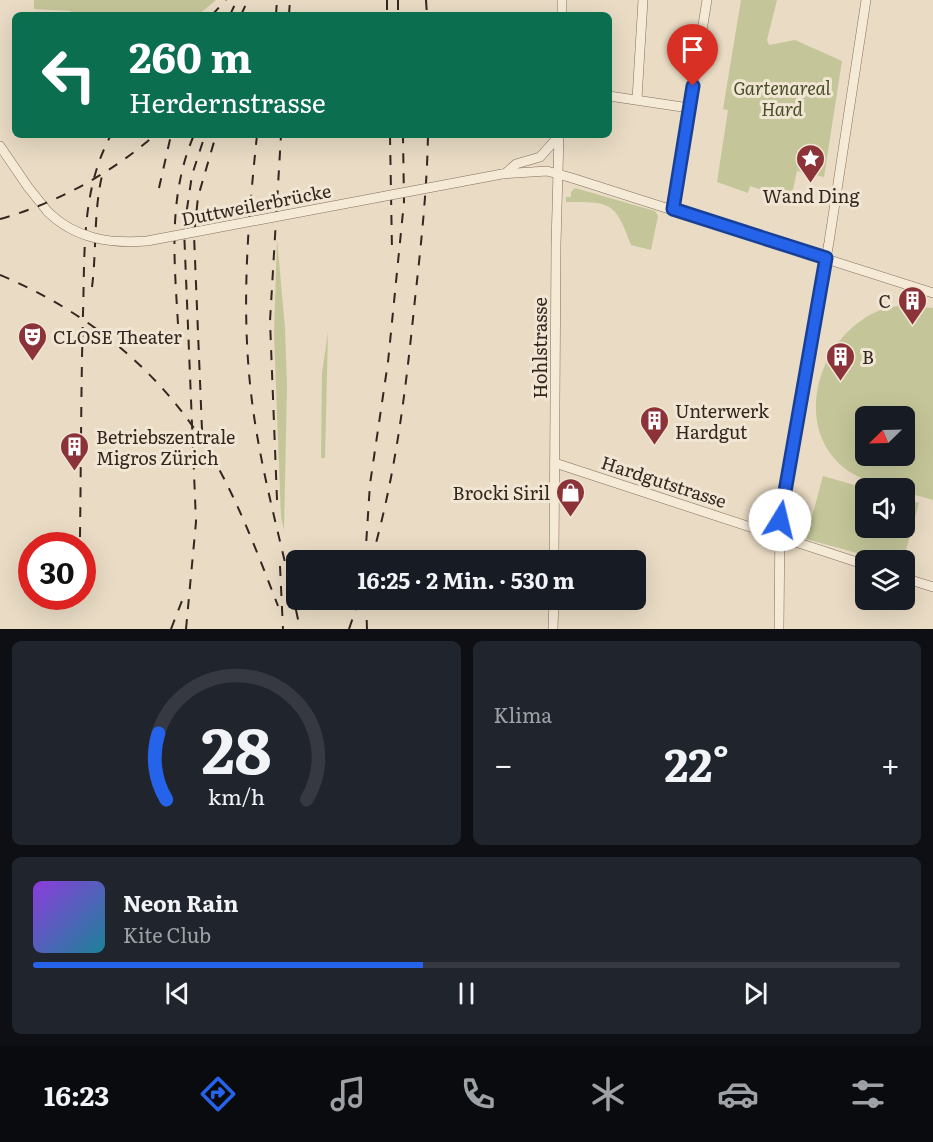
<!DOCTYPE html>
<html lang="de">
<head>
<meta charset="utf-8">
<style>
  body { margin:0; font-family:Literata,serif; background:#20242c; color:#f1f3f6; height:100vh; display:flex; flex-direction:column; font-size:22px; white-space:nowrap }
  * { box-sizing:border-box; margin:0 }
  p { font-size:20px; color:#9ea1a6 }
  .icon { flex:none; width:33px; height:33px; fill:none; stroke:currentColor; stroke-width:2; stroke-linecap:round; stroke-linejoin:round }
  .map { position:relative; height:629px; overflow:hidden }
  .sheet { display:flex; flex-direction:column; gap:12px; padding:12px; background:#0d0f14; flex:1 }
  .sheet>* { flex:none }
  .hud { position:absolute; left:12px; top:12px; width:600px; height:126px; border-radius:9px; box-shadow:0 6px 24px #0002; background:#0b6e4f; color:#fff; overflow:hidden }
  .needle { width:39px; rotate:247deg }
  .buttons { position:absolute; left:855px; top:406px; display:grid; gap:12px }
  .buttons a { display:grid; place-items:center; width:60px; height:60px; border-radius:9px; background:#171b24; box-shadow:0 6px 24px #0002; font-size:30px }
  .speed { position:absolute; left:18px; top:532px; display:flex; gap:12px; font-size:30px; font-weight:700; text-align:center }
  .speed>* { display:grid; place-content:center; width:78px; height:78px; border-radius:50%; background:#171b24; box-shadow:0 6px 24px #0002; line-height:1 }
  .speed .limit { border:9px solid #d22; background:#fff; color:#111 }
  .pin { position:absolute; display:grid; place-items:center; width:51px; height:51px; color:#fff; margin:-62px -26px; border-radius:50% 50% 50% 0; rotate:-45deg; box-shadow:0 0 6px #0007 }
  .pin .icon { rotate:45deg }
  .me { position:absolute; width:66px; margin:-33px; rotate:9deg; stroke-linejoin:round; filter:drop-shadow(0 0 4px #0008) }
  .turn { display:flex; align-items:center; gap:21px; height:126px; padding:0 18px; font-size:27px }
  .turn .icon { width:78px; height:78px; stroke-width:2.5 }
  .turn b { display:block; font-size:42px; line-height:51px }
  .big { font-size:45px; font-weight:700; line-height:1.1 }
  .sheet .card { flex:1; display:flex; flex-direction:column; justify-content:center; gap:9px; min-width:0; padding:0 21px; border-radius:9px; background:#20242c }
  .sheet .dial { align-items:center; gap:0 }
  .dial svg { height:156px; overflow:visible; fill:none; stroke:#363941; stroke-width:7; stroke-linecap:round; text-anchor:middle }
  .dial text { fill:#f1f3f6; stroke:none }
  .song { display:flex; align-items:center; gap:18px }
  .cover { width:72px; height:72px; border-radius:9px; background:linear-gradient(135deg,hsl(270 70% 55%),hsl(190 70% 35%)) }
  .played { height:6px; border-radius:3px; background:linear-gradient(90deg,#2563eb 45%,#363941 45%) }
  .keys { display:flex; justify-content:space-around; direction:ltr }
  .heat { display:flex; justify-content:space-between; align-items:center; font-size:33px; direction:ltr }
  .sheet .tiles { flex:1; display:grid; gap:12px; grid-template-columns:1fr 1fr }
  .card:last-child { grid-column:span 2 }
  .trip { position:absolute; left:286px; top:550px; width:360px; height:60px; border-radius:9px; background:#171b24; box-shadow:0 6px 24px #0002; font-weight:700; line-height:60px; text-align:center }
  .tabs { display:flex; height:96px; justify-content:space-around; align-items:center; background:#090b0e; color:#9ea1a6 }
  .tabs .icon { width:42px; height:42px }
  .tabs .selected { color:#2563eb }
  .tabs b { font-size:27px; color:#f1f3f6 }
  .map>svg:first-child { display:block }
  .green { fill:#c4c699; fill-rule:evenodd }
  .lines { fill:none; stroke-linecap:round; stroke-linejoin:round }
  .minor-casing { stroke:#826e5c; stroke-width:10 }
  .minor { stroke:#f5ead6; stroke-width:9 }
  .rail { stroke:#33271f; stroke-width:2; stroke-dasharray:10 10; stroke-linecap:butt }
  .minor-bridge-casing { stroke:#826e5c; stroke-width:10; stroke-linecap:butt }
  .minor-bridge { stroke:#f5ead6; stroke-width:9 }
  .route-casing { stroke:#184099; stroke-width:15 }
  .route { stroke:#2563eb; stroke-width:10 }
  .labels { text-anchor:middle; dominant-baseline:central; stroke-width:6; stroke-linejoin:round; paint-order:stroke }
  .park-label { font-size:18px; font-style:italic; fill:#474e28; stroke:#f1e6d3 }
  .poi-label { font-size:18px; fill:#33271f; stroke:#f1e6d3; text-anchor:start }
  .street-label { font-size:18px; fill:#33271f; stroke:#f1e6d3 }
</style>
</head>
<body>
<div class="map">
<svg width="933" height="629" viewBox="0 0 933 629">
  <rect width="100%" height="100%" fill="#e9dbc4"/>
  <!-- green -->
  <g class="green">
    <path d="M34,0H216L198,15H71V11L34,9Z"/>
    <path d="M741,0H777L767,40L769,45L795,40L842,61L824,177L797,171L791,199L750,186L748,193L717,182L728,110L723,109Z"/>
    <path d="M575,188L655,211L658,216L651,250L631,245C615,202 612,202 566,202V197H571V192Z"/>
    <path d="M277,239L285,328L287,386L284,530L281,517L274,334Z"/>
    <path d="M905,305L933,308V500L905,492L904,489C892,489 881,485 869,481C794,455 805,359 862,320C875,310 889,307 905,305ZM866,417H904V456H866Z"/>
    <path d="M328,332L325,458H321L322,373Z"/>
    <path d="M823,476L868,489H866V528H904L905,499L919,503L903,561H886L806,539Z"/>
  </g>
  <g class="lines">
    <defs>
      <g id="minor">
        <path d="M562,15V0"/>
        <path d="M609,96L689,108"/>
        <path d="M637,99L643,0"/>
        <path d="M0,146L28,187L48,212"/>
        <path d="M506,173L516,164L540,157L559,136"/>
        <path d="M502,174L547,171L572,178L933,293"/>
        <path d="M673,209L707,0"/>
        <path d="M555,463L866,565"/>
        <path d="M554,561L556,245L559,135"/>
        <path d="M904,578L933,587"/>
        <path d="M553,629L554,600"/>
        <path d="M779,629L780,516L829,242L866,0"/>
      </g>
    </defs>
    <!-- minor casing -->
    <use href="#minor" class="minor-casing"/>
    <!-- minor -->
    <use href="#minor" class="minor"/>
    <!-- rail -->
    <g class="rail">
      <path d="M387,0V15"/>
      <path d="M398,0V15"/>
      <path d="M426,0L427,15"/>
      <path d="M212,15L226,0"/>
      <path d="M230,15L237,0"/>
      <path d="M241,15L248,0"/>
      <path d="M276,15L277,0"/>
      <path d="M289,15L290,0"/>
      <path d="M257,135C248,221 241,307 251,393C260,473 284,550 300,629"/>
      <path d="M390,135L392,251"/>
      <path d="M159,188L171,135"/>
      <path d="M0,219C57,203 110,174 155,135"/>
      <path d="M0,275C89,312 166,375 214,460C240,506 259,557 278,606"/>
      <path d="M92,287C97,248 93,207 104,168"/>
      <path d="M179,344C176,273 165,202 194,135"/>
      <path d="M202,430L194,235L198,197L216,135"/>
      <path d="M277,500L270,321L281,135"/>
      <path d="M80,537C81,463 81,388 83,313C85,252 81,190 111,135"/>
      <path d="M365,561L370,484L388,362L404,202L403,135"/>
      <path d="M371,561C396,475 406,388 415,299C421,245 427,190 428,135"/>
      <path d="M280,566L283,629"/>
      <path d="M366,600L367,629"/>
      <path d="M171,629L185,593"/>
      <path d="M186,629L196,522L184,229L192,175L205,135"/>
      <path d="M349,629L359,600"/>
    </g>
    <defs>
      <path id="minor-bridge" d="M48,212C76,239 110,244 147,241L502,174"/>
    </defs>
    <!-- minor-bridge casing -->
    <use href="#minor-bridge" class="minor-bridge-casing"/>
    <!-- minor-bridge -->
    <use href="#minor-bridge" class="minor-bridge"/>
  </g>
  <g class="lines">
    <defs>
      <path id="route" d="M693,86L673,209L826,258L780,520"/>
    </defs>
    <!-- route casing -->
    <use href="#route" class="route-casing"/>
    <!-- route -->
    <use href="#route" class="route"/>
  </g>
  <!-- icons -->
  <defs>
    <symbol id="sight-pin" viewBox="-11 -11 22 30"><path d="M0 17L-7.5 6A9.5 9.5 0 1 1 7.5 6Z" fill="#8b3339" stroke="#f1e6d3"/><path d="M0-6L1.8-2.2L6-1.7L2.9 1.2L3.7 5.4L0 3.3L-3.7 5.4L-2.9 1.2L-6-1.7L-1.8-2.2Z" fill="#fff"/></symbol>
    <symbol id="building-pin" viewBox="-11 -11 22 30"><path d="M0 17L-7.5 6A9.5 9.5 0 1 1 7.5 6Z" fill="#8b3339" stroke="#f1e6d3"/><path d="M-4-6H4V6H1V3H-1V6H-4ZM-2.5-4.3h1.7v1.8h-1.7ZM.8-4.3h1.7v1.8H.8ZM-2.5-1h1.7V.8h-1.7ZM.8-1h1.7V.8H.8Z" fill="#fff"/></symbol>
    <symbol id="theatre-pin" viewBox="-11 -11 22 30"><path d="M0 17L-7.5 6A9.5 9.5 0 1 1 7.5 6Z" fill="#8b3339" stroke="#f1e6d3"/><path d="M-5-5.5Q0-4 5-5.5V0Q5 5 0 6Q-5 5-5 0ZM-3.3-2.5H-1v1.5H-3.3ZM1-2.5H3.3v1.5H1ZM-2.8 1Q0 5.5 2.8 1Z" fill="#fff"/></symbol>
    <symbol id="shop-pin" viewBox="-11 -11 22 30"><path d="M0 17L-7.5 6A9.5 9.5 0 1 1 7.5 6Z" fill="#8b3339" stroke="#f1e6d3"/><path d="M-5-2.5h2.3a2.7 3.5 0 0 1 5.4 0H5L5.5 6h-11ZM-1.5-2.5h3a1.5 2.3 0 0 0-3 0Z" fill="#fff"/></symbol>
  </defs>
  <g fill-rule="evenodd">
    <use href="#sight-pin" x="794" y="142" width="33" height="45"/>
    <use href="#building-pin" x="896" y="284" width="33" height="45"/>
    <use href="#theatre-pin" x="16" y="320" width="33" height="45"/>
    <use href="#building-pin" x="824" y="340" width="33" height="45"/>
    <use href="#building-pin" x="638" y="404" width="33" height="45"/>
    <use href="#building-pin" x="58" y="430" width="33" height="45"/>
    <use href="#shop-pin" x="554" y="476" width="33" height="45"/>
  </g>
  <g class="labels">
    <!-- park labels -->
    <g class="park-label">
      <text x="782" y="87">Gartenareal<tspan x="782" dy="21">Hard</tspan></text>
    </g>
    <!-- poi labels -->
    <g class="poi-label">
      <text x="811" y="195" text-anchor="middle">Wand Ding</text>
      <text x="891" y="300" text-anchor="end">C</text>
      <text x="53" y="336">CLOSE Theater</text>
      <text x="862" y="356">B</text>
      <text x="675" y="410">Unterwerk<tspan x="675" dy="21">Hardgut</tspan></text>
      <text x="96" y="436">Betriebszentrale<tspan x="96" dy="21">Migros Zürich</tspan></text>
      <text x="550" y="492" text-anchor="end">Brocki Siril</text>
    </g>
    <!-- street labels -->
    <g class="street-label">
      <text transform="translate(256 204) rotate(-11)">Duttweilerbrücke</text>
      <text transform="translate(539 348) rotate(-90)">Hohlstrasse</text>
      <text transform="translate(664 481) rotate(18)">Hardgutstrasse</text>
    </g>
  </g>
</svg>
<div class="buttons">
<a><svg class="needle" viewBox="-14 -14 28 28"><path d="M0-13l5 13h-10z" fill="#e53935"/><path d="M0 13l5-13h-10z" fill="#9ea1a6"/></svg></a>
<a><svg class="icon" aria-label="sound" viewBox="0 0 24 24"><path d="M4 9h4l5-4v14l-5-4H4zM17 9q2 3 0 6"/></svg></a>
<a><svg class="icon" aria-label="layers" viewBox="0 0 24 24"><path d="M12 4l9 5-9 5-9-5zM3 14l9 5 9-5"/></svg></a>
</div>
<div class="speed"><div class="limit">30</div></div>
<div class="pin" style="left:693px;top:86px;background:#d93025"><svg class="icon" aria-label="arrive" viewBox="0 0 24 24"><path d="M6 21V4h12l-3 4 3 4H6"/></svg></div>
<svg class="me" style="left:780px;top:520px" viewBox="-20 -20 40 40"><circle r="19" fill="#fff"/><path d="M0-13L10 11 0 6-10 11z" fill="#2563eb"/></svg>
<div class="trip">16:25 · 2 Min. · 530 m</div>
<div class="hud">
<div class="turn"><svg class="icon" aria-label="left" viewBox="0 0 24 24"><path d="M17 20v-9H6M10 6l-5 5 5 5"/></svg><div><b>260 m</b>Herdernstrasse</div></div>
</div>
</div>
<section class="sheet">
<div class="tiles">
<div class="card dial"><svg viewBox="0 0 100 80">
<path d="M14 69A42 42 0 1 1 86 69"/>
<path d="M14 69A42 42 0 0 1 10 35" stroke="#2563eb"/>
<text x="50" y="56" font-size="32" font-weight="700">28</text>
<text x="50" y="72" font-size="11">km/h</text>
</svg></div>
<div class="card"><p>Klima</p>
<div class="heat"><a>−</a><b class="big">22°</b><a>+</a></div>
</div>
<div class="card">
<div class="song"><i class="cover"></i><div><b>Neon Rain</b><p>Kite Club</p></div></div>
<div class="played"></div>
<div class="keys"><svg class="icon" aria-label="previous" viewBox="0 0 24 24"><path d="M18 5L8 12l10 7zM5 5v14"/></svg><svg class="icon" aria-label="pause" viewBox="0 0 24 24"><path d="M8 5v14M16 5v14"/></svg><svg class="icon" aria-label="next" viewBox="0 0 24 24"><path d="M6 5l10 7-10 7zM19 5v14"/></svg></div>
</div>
</div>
</section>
<nav class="tabs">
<b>16:23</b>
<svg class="icon selected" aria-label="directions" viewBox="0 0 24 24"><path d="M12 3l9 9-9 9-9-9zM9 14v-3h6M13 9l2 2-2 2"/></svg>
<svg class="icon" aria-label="music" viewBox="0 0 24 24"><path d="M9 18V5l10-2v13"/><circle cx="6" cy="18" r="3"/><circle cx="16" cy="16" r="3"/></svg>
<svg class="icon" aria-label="phone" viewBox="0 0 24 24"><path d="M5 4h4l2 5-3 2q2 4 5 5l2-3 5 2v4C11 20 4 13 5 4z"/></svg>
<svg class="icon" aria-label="climate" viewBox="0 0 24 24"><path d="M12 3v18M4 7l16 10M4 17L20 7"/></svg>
<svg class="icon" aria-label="car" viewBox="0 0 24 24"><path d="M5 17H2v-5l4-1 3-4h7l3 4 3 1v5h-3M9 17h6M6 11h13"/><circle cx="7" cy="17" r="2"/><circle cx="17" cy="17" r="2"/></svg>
<svg class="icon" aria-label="filters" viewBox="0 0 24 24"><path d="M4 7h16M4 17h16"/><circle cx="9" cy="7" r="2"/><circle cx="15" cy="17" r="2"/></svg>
</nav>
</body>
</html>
